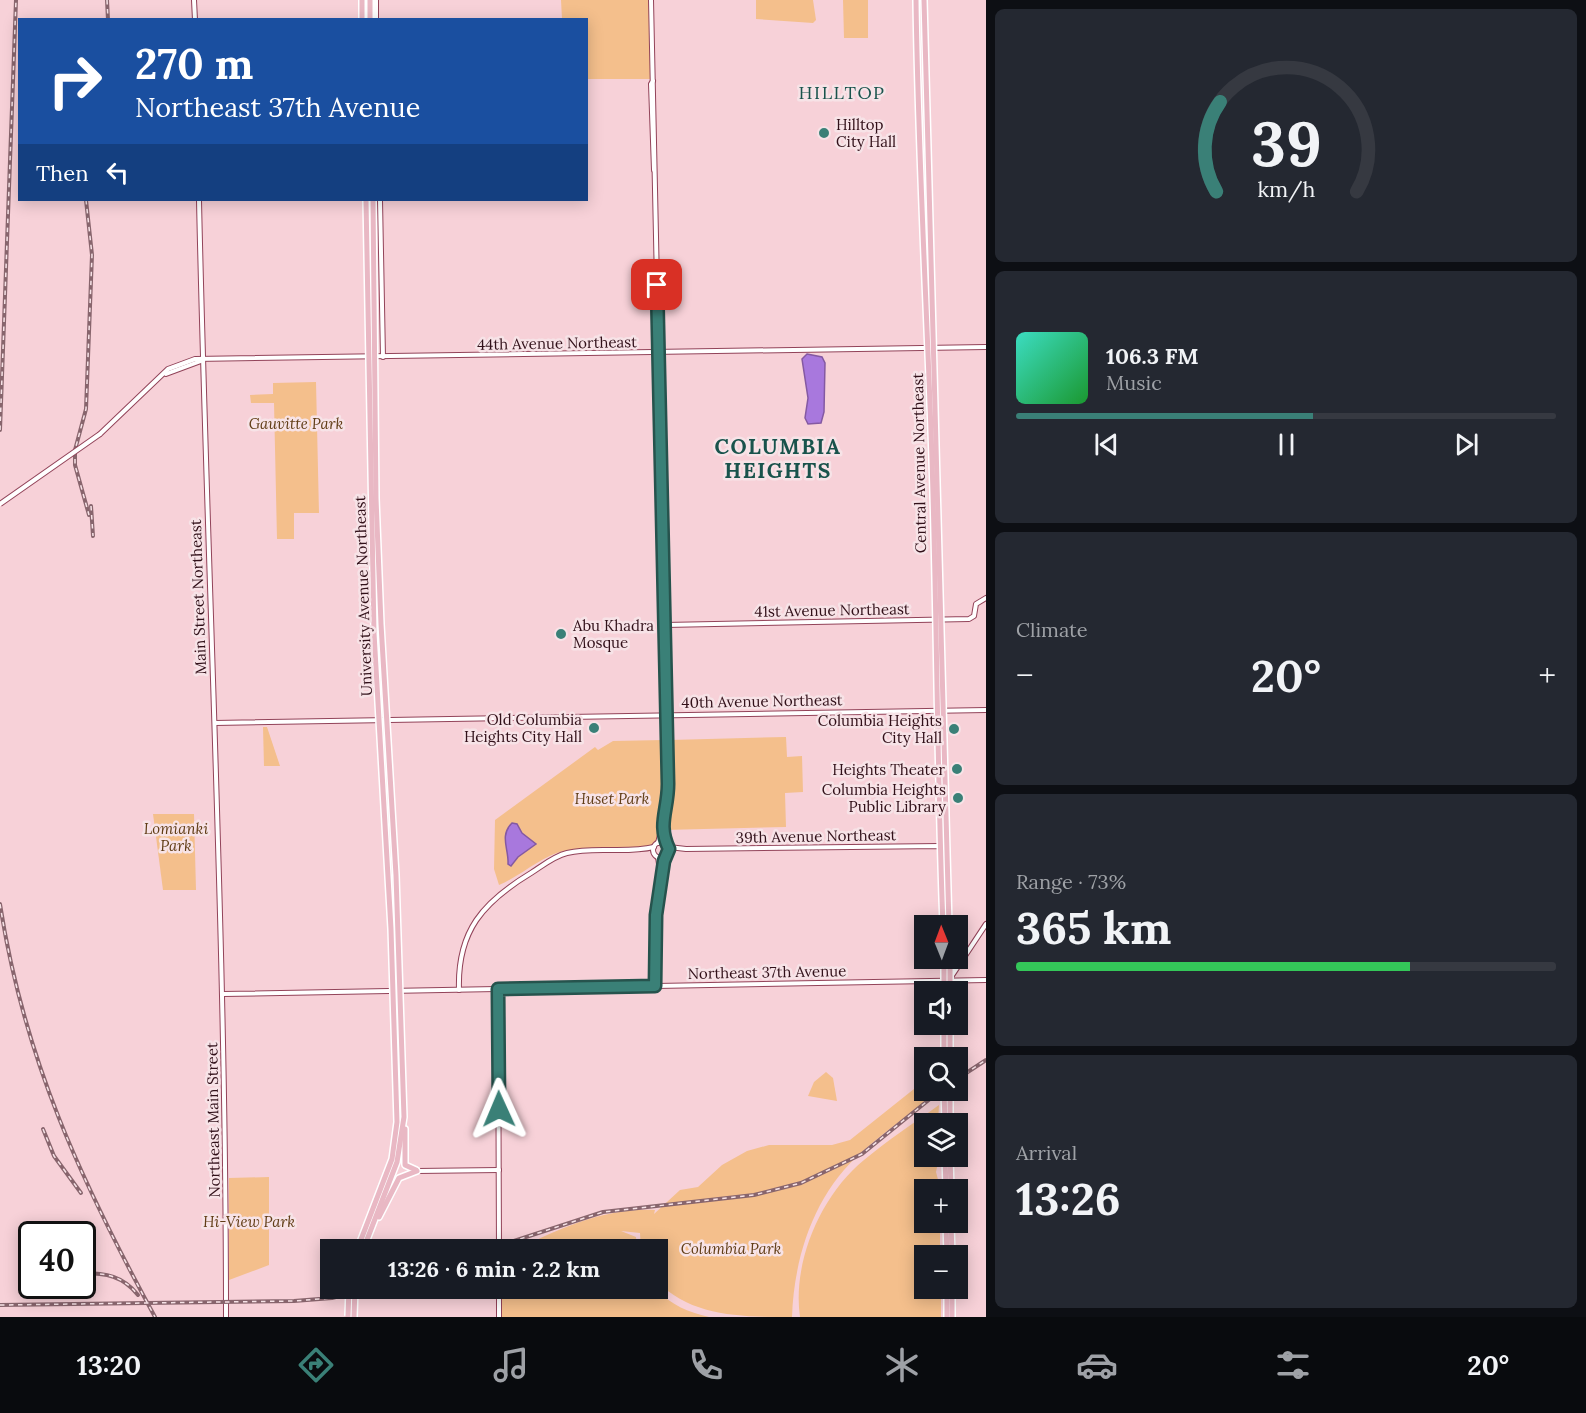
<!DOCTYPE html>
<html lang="en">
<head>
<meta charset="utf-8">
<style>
  body { margin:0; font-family:Lora,serif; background:#242831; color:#f1f3f6; height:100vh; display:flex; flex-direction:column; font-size:22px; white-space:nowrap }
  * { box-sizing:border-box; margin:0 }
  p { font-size:20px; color:#9ea1a6 }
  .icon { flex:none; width:33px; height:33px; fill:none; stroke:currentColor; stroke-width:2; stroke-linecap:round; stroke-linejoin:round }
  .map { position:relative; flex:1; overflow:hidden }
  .drawer { display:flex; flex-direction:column; gap:9px; padding:9px; background:#0d0f14; width:600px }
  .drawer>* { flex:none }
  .guide { position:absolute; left:18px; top:18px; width:570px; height:183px; border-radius:0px; box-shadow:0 3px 15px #0003; background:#1a4fa0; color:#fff; overflow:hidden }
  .needle { width:39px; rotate:359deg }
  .tools { position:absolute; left:914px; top:915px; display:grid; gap:12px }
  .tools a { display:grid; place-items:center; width:54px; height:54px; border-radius:0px; background:#171b24; box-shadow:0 3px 15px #0003; font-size:30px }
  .speed { position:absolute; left:18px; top:1221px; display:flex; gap:12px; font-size:30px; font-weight:700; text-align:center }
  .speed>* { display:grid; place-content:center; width:78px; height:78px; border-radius:50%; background:#171b24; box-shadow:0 3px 15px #0003; line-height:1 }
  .speed .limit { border:3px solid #111; border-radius:9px; background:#fff; color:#111 }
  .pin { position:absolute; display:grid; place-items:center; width:51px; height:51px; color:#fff; margin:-26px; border-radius:12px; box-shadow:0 3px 9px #0006 }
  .me { position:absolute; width:66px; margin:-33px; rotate:359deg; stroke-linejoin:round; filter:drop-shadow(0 0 4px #0008) }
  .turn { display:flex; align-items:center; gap:21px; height:126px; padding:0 18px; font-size:27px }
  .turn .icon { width:78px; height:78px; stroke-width:2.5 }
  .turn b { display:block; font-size:42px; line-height:51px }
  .then { display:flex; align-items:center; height:57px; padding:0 18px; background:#0003; gap:12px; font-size:22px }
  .big { font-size:45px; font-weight:700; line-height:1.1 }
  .drawer .widget { flex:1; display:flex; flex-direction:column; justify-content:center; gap:9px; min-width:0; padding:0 21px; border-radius:9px; background:#242831 }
  .drawer .dial { align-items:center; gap:0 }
  .dial svg { height:156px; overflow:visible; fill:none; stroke:#363941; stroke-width:7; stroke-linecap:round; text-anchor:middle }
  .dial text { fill:#f1f3f6; stroke:none }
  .song { display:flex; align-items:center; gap:18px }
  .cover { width:72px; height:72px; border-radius:9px; background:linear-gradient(135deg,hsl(170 70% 55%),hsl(130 70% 35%)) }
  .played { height:6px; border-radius:3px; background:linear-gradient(90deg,#3a8077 55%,#363941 55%) }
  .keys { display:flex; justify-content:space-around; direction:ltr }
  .heat { display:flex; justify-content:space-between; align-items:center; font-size:33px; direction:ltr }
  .charge { height:9px; border-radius:4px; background:linear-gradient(90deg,#34c759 73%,#363941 0) }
  .trip { position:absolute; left:320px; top:1239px; width:348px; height:60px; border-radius:0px; background:#171b24; box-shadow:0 3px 15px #0003; font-weight:700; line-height:60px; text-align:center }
  .dock { display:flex; height:96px; justify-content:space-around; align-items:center; background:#090b0e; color:#9ea1a6 }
  .dock .icon { width:42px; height:42px }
  .dock .on { color:#3a8077 }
  .dock b { font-size:27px; color:#f1f3f6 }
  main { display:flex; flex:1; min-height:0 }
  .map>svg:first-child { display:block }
  .green { fill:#f4bf8c }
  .water { fill:#a878dd; stroke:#8459a2; stroke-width:1.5 }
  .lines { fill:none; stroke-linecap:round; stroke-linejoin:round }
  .tertiary-casing { stroke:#924359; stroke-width:6 }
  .primary-casing { stroke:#fff; stroke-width:8 }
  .tertiary { stroke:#fff; stroke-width:4 }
  .primary { stroke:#e9b8c4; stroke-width:5 }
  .rail-casing { stroke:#88656d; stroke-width:4 }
  .rail { stroke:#f7e3e7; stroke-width:1.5; stroke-dasharray:4.5; stroke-linecap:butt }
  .tertiary-bridge-casing { stroke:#924359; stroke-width:6; stroke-linecap:butt }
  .primary-bridge-casing { stroke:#fff; stroke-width:8; stroke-linecap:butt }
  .tertiary-bridge { stroke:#fff; stroke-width:4 }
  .primary-bridge { stroke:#e9b8c4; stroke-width:5 }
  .route-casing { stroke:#26534d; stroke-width:15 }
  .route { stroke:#3a8077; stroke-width:10 }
  .poi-dot { fill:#3a8077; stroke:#f7e3e7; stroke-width:2 }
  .labels { text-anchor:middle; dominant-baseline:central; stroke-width:5; stroke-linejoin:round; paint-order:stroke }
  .poi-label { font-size:15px; fill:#311019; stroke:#f7e3e7; text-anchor:end }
  .street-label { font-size:15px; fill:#311019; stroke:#f7e3e7 }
  .park-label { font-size:15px; font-style:italic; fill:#613d16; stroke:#f7e3e7 }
  .quarter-label { font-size:18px; letter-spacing:1.5px; fill:#19534c; stroke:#f7e3e7 }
  .district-label { font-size:21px; font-weight:bold; letter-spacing:1.5px; fill:#19534c; stroke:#f7e3e7 }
</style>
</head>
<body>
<main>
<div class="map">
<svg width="986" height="1317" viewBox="0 0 986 1317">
  <rect width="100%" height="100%" fill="#f7d1d8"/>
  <!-- green -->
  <g class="green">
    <path d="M561,0H651L654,79H587L586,20L562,19Z"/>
    <path d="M756,0H813L816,20L813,23L756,19Z"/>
    <path d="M843,0H868V38H844Z"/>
    <path d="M316,382L319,513H294V539H277L274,403H251L250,395L273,394V383Z"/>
    <path d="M263,727H267L280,766H264Z"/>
    <path d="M786,737L787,757L802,756L803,792L785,793L786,827L664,830L672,802L670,740Z"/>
    <path d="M663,740L664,813L657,842C640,854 592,847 570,850C544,853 523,875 499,885L494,869L495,820L595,747L598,750L613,741Z"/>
    <path d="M153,814H194L196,890H163Z"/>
    <path d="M826,1072L833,1078L837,1101L808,1096L814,1082Z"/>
    <path d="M924,1081V1090L939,1091C914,1111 887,1130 863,1151C815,1192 794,1256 792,1317C742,1317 691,1317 657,1281V1250L641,1249L640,1233L621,1231L636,1237L637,1249H519C559,1228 607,1207 655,1210L654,1214L680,1190L698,1187L722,1165L747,1151L769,1145H832L850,1140Z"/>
    <path d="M939,1105L938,1123L924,1124V1156L939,1157L936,1172L940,1187V1189L924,1190V1222L940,1223V1255L924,1256V1288L941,1289V1317H800C792,1262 821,1195 864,1160C888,1140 914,1123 939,1105Z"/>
    <path d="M269,1177V1265L229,1280V1178Z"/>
    <path d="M501,1289H656C671,1305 688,1312 709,1317H501Z"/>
  </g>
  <!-- water -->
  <g class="water">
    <path d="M807,354L822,357L825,363L824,412L821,423L808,424L805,418L808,398L802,359Z"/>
    <path d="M512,823L517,824L522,833L536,844L518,857L511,866L508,864C509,849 499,836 512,823Z"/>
  </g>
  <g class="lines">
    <defs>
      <g id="tertiary">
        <path d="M194,0L195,20"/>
        <path d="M376,0V20"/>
        <path d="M651,0L668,803L658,843"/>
        <path d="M653,81L651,84L654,170"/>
        <path d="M199,200C207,572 226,944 226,1317"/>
        <path d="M380,200L383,357"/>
        <path d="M166,374L201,361"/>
        <path d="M100,434L168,369L195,359L986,347"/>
        <path d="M665,625L969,619L974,616L976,604L986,598"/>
        <path d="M215,723L986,710"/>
        <circle cx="661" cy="850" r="8"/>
        <path d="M669,847L686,849L940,846L946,848"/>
        <path d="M951,977L986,924"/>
        <path d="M655,986V915L662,885L658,857"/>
        <path d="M498,989L499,1250"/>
        <path d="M459,990C457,931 483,902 531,873C542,866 554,856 567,853C595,846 625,854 654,847"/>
        <path d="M223,994L986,980"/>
        <path d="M417,1171L499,1170"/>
        <path d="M499,1288V1317"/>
      </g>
      <g id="primary">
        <path d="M362,0V20"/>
        <path d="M370,0V20"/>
        <path d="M916,0C918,154 927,307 932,460C937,615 937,771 943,926"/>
        <path d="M924,0L949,926"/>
        <path d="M944,958V992"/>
        <path d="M950,958V992"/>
        <path d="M944,1024V1058"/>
        <path d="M950,1058V1024"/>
        <path d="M944,1090L945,1124"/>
        <path d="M950,1090V1124"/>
        <path d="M405,1129V1165L416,1170"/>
        <path d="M945,1156L946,1190"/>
        <path d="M950,1156L951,1190"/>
        <path d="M379,1217L399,1178L417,1171"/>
        <path d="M946,1222L947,1256"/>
        <path d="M951,1222L952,1256"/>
        <path d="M357,1250L392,1159L397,1122L391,929L374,633L366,200"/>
        <path d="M363,1250L397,1162L404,1117L396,875L381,624L376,498L373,200"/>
        <path d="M947,1288V1317"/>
        <path d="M952,1288V1317"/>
      </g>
    </defs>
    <!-- tertiary casing -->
    <use href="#tertiary" class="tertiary-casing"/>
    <!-- primary casing -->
    <use href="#primary" class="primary-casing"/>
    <!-- tertiary -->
    <use href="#tertiary" class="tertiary"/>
    <!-- primary -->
    <use href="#primary" class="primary"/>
    <defs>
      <g id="rail">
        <path d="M107,0L108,20"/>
        <path d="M86,200L92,255L86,409L75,450V465L89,515"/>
        <path d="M0,430L16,0"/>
        <path d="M91,506L93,536"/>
        <path d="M0,904C24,1059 81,1181 155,1317"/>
        <path d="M957,1079L986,1060"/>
        <path d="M43,1129L54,1156L81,1193"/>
        <path d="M486,1250L603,1212L754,1195L801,1183L862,1154L941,1090"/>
        <path d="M82,1273C106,1273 123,1276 138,1295"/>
        <path d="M0,1305L294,1301L332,1298L370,1288"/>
      </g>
    </defs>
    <!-- rail casing -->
    <use href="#rail" class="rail-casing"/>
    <!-- rail -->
    <use href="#rail" class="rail"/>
    <defs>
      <path id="tertiary-bridge" d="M0,504L100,434"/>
      <g id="primary-bridge">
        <path d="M348,1316L349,1288"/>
        <path d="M354,1317L355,1288"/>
      </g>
    </defs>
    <!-- tertiary-bridge casing -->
    <use href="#tertiary-bridge" class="tertiary-bridge-casing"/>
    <!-- primary-bridge casing -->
    <use href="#primary-bridge" class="primary-bridge-casing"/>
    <!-- tertiary-bridge -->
    <use href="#tertiary-bridge" class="tertiary-bridge"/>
    <!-- primary-bridge -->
    <use href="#primary-bridge" class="primary-bridge"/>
  </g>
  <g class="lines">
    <defs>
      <path id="route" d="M499,1109L498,989L655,986L656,915L664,861L669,849C657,824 668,811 668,784L657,285"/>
    </defs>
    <!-- route casing -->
    <use href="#route" class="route-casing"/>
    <!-- route -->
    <use href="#route" class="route"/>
  </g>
  <!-- markers -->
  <g class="poi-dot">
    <circle cx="824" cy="133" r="6"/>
    <circle cx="561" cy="634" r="6"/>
    <circle cx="594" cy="728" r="6"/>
    <circle cx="954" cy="729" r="6"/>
    <circle cx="957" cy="769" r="6"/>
    <circle cx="958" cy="798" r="6"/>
  </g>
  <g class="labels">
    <!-- poi labels -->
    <g class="poi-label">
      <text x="836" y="124" text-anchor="start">Hilltop<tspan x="836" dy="17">City Hall</tspan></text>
      <text x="573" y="625" text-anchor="start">Abu Khadra<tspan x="573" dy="17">Mosque</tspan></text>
      <text x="582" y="719">Old Columbia<tspan x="582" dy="17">Heights City Hall</tspan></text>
      <text x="942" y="720">Columbia Heights<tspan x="942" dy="17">City Hall</tspan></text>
      <text x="945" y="769">Heights Theater</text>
      <text x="946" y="789">Columbia Heights<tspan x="946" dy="17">Public Library</tspan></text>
    </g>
    <!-- street labels -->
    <g class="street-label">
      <text transform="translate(557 343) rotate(-1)">44th Avenue Northeast</text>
      <text transform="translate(919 463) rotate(-91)">Central Avenue Northeast</text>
      <text transform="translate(363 596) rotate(-92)">University Avenue Northeast</text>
      <text transform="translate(198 597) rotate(-92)">Main Street Northeast</text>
      <text transform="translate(832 610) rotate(-1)">41st Avenue Northeast</text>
      <text transform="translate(762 701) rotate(-1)">40th Avenue Northeast</text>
      <text transform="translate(816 836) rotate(-1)">39th Avenue Northeast</text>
      <text transform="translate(767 972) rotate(-1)">Northeast 37th Avenue</text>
      <text transform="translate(213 1120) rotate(-91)">Northeast Main Street</text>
    </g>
    <!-- park labels -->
    <g class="park-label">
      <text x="296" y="423">Gauvitte Park</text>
      <text x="612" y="798">Huset Park</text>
      <text x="176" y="828">Lomianki<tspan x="176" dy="17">Park</tspan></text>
      <text x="249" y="1221">Hi-View Park</text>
      <text x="731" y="1248">Columbia Park</text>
    </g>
    <!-- quarter labels -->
    <g class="quarter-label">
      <text x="842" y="92">HILLTOP</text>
    </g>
    <!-- district labels -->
    <g class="district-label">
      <text x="778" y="446">COLUMBIA<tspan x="778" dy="24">HEIGHTS</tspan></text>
    </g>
  </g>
</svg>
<div class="tools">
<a><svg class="needle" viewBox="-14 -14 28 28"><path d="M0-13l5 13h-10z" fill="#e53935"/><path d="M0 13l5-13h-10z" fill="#9ea1a6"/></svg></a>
<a><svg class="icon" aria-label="sound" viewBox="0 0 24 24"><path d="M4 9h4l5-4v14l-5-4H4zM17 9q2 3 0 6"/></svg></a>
<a><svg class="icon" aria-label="search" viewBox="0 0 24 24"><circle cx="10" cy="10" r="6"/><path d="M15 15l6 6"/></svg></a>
<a><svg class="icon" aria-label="layers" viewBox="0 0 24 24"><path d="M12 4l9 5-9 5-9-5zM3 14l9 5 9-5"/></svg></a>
<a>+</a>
<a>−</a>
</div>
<div class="speed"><div class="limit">40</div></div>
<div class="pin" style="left:657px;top:285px;background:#d93025"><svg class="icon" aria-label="arrive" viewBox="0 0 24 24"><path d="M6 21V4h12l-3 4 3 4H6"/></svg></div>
<svg class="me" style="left:499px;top:1109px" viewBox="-20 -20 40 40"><path d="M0-17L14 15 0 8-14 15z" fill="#3a8077" stroke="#fff" stroke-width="4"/></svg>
<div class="trip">13:26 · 6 min · 2.2 km</div>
<div class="guide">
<div class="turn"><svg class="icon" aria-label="right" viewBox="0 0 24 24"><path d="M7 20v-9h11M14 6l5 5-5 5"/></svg><div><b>270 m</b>Northeast 37th Avenue</div></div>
<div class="then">Then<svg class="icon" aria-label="left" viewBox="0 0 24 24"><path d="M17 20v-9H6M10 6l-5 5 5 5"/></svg></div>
</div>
</div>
<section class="drawer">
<div class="widget dial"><svg viewBox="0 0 100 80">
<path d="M14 69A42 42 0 1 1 86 69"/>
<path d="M14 69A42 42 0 0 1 16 23" stroke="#3a8077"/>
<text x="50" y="56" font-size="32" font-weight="700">39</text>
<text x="50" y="72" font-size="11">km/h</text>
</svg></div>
<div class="widget">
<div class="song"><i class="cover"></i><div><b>106.3 FM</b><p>Music</p></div></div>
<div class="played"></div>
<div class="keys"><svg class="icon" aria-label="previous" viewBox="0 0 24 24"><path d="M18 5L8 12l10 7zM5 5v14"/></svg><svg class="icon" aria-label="pause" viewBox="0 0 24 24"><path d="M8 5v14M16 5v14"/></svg><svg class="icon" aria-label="next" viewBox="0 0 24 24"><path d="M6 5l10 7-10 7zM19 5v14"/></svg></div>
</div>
<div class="widget"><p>Climate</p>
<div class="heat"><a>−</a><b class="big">20°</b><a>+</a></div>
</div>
<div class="widget"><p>Range · 73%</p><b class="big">365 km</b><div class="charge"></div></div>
<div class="widget"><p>Arrival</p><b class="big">13:26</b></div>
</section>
</main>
<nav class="dock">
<b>13:20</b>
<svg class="icon on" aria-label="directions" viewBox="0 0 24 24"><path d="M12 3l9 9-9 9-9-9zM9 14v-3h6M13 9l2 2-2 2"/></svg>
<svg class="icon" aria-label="music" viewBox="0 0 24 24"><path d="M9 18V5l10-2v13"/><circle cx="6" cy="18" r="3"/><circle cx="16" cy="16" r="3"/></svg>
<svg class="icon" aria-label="phone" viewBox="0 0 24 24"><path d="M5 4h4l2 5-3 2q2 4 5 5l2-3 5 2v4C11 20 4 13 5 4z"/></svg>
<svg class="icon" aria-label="climate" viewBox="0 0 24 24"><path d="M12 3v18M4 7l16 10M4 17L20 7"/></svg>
<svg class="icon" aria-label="car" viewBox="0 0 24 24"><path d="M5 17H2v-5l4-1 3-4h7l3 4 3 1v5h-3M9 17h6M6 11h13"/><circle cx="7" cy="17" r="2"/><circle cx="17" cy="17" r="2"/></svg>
<svg class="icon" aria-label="filters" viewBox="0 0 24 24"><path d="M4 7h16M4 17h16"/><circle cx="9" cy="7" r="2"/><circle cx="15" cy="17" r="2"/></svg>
<b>20°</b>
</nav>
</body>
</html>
